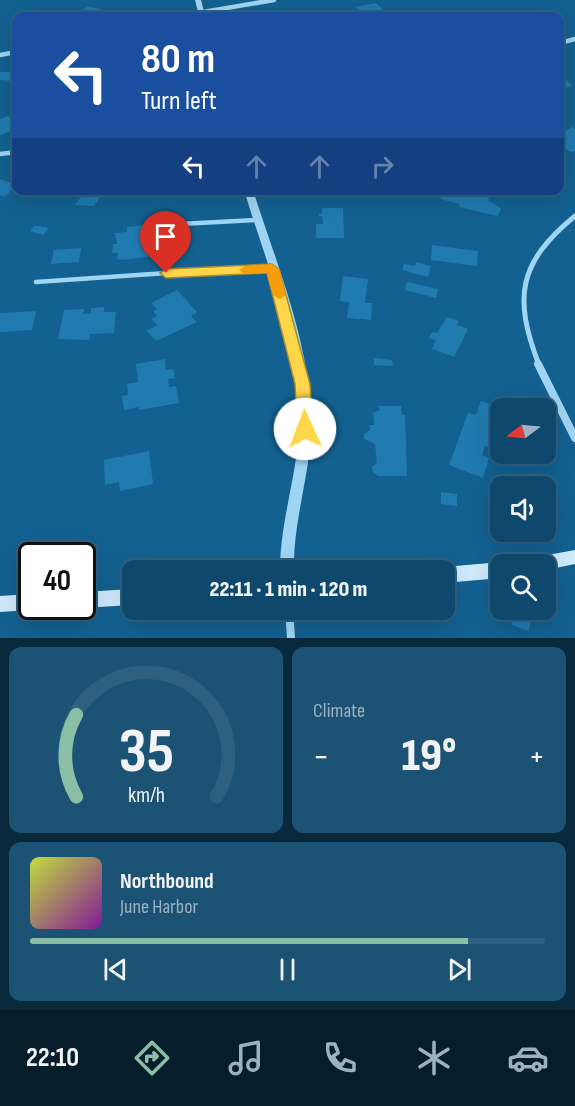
<!DOCTYPE html>
<html lang="en">
<head>
<meta charset="utf-8">
<style>
  body { margin:0; font-family:"Sofia Sans Condensed",sans-serif; background:#1c5375; color:#f1f3f6; height:100vh; display:flex; flex-direction:column; font-size:22px; white-space:nowrap }
  * { box-sizing:border-box; margin:0 }
  p { font-size:20px; color:#9bb2c2 }
  .icon { flex:none; width:33px; height:33px; fill:none; stroke:currentColor; stroke-width:2; stroke-linecap:round; stroke-linejoin:round }
  .map { position:relative; height:638px; overflow:hidden }
  .sheet { display:flex; flex-direction:column; gap:9px; padding:9px; background:#08283c; flex:1 }
  .sheet>* { flex:none }
  .guide { position:absolute; left:12px; top:12px; width:552px; height:183px; border-radius:12px; box-shadow:0 6px 24px #0002,0 0 0 2px #2e6180; background:#1a4fa0; color:#fff; overflow:hidden }
  .needle { width:39px; rotate:254deg }
  .tools { position:absolute; left:490px; top:398px; display:grid; gap:12px }
  .tools a { display:grid; place-items:center; width:66px; height:66px; border-radius:12px; background:#0e496d; box-shadow:0 6px 24px #0002,0 0 0 2px #2e6180; font-size:30px }
  .speed { position:absolute; left:18px; top:542px; display:flex; gap:12px; font-size:30px; font-weight:700; text-align:center }
  .speed>* { display:grid; place-content:center; width:78px; height:78px; border-radius:50%; background:#0e496d; box-shadow:0 6px 24px #0002,0 0 0 2px #2e6180; line-height:1 }
  .speed .limit { border:3px solid #111; border-radius:9px; background:#fff; color:#111 }
  .pin { position:absolute; display:grid; place-items:center; width:51px; height:51px; color:#fff; margin:-62px -26px; border-radius:50% 50% 50% 0; rotate:-45deg; box-shadow:0 0 6px #0007 }
  .pin .icon { rotate:45deg }
  .me { position:absolute; width:66px; margin:-33px; rotate:358deg; stroke-linejoin:round; filter:drop-shadow(0 0 4px #0008) }
  .turn { display:flex; align-items:center; gap:21px; height:126px; padding:0 30px; font-size:27px }
  .turn .icon { width:78px; height:78px; stroke-width:2.5 }
  .turn b { display:block; font-size:42px; line-height:51px }
  .lanes { display:flex; align-items:center; height:57px; padding:0 30px; background:#0003; justify-content:center; gap:30px; direction:ltr }
  .lanes .off { opacity:.35 }
  .big { font-size:45px; font-weight:800; line-height:1.1 }
  .sheet .tile { flex:1; display:flex; flex-direction:column; justify-content:center; gap:9px; min-width:0; padding:0 21px; border-radius:12px; background:#1c5375 }
  .sheet .dial { align-items:center; gap:0 }
  .dial svg { height:156px; overflow:visible; fill:none; stroke:#2e6180; stroke-width:7; stroke-linecap:round; text-anchor:middle }
  .dial text { fill:#f1f3f6; stroke:none }
  .song { display:flex; align-items:center; gap:18px }
  .cover { width:72px; height:72px; border-radius:9px; background:linear-gradient(135deg,hsl(70 70% 55%),hsl(290 70% 35%)) }
  .played { height:6px; border-radius:3px; background:linear-gradient(90deg,#8abfa5 85%,#2e6180 85%) }
  .keys { display:flex; justify-content:space-around; direction:ltr }
  .heat { display:flex; justify-content:space-between; align-items:center; font-size:33px; direction:ltr }
  .sheet .tiles { flex:1; display:grid; gap:9px; grid-template-columns:1fr 1fr }
  .tile:last-child { grid-column:span 2 }
  .trip { position:absolute; left:122px; top:560px; width:333px; height:60px; border-radius:12px; background:#0e496d; box-shadow:0 6px 24px #0002,0 0 0 2px #2e6180; font-weight:800; line-height:60px; text-align:center }
  .tab-bar { display:flex; height:96px; justify-content:space-around; align-items:center; background:#061d2c; color:#9bb2c2 }
  .tab-bar .icon { width:42px; height:42px }
  .tab-bar .active { color:#8abfa5 }
  .tab-bar b { font-size:27px; color:#f1f3f6 }
  .map>svg:first-child { display:block }
  .building { fill:#207bb0 }
  .lines { fill:none; stroke-linecap:round; stroke-linejoin:round }
  .service { stroke:#9fd4f2; stroke-width:4.5 }
  .minor-far2 { stroke:#9fd4f2; stroke-width:4.5 }
  .minor-far1 { stroke:#9fd4f2; stroke-width:5 }
  .minor { stroke:#9fd4f2; stroke-width:8 }
  .tertiary { fill:#9fd4f2; fill-rule:evenodd }
  .secondary { fill:#ceeafc; fill-rule:evenodd }
  .route { fill:#ffd54a; stroke:#a68a30; stroke-width:1.5 }
  .slow { fill:#f59e0b }
</style>
</head>
<body>
<div class="map">
<svg width="575" height="638" viewBox="0 0 575 638">
  <rect width="100%" height="100%" fill="#136191"/>
  <!-- building -->
  <g class="building">
    <path d="M376,3L388,14L365,16L355,7Z"/>
    <path d="M87,7L96,8L108,12L100,16H80L83,15L76,13Z"/>
    <path d="M545,10L555,16H522Z"/>
    <path d="M325,11L331,16H302Z"/>
    <path d="M0,72H16V76L14,81L0,80Z"/>
    <path d="M560,78H565L572,86L560,89Z"/>
    <path d="M8,116L12,119L16,118V129L0,135V119Z"/>
    <path d="M572,127L575,129V151L571,152L560,146V134Z"/>
    <path d="M0,179L16,185L5,197L0,195Z"/>
    <path d="M86,190H114L109,197L102,195L94,206L75,205Z"/>
    <path d="M465,191L489,197L488,201L501,208L498,216L459,207L460,204L440,199L444,192L462,197Z"/>
    <path d="M322,208H343L344,238H316V224H323L322,216H319V214H322Z"/>
    <path d="M149,225L148,233H153V250H148V257L122,260L117,259L118,253H112L113,244H117L115,233L127,232V227Z"/>
    <path d="M34,226H40L49,228L43,235L30,231Z"/>
    <path d="M432,245L478,251L477,266L431,260Z"/>
    <path d="M81,248L79,262L51,264L54,250Z"/>
    <path d="M416,262L431,266L428,277L402,270L404,264L415,266Z"/>
    <path d="M343,276L368,279L365,303H372L371,320L347,318L349,302L340,301Z"/>
    <path d="M407,282L438,289L436,298L405,290Z"/>
    <path d="M177,290L197,312L191,316L197,322L156,341L146,331L157,325L151,319L157,316L153,311L157,309L151,303Z"/>
    <path d="M104,307V312H116L114,333L90,334L89,340L58,339L64,310L84,309L83,314L91,313V308Z"/>
    <path d="M36,311L32,330L0,332V313Z"/>
    <path d="M447,317L459,321L457,325L468,329L454,357L432,349L436,340L429,338L432,332L437,333Z"/>
    <path d="M374,358L392,360L393,366L374,365Z"/>
    <path d="M165,359L166,370L173,369L175,378L168,379L169,387L176,386L179,403L139,410L138,407L124,410L122,396L128,395L127,384L138,382L136,364Z"/>
    <path d="M481,401L501,408V427L495,425L488,447L485,446L482,455L489,458L483,478L449,465L468,413L476,415Z"/>
    <path d="M379,406H401L402,415H405L407,476H378L373,472L372,467L377,463L375,444L364,439V434L370,430V425H374L373,413L380,410Z"/>
    <path d="M149,451L153,484L120,491L119,482L105,485L104,460Z"/>
    <path d="M441,492L457,494V506L441,504Z"/>
    <path d="M515,611L531,617L529,631L512,625Z"/>
  </g>
  <g class="lines">
    <!-- service -->
    <g class="service">
      <path d="M167,273L272,269"/>
      <path d="M36,282L167,273L173,235L180,224L257,220"/>
    </g>
    <!-- minor-far2 -->
    <g class="minor-far2">
      <path d="M180,16L274,0"/>
      <path d="M560,43L575,39"/>
      <path d="M0,55L16,52"/>
      <path d="M0,154L16,152"/>
    </g>
    <!-- minor-far1 -->
    <path class="minor-far1" d="M539,365C513,297 518,263 575,216"/>
    <!-- minor -->
    <g class="minor">
      <path d="M538,364L575,438"/>
      <path d="M289,609L291,638"/>
    </g>
    <!-- tertiary -->
    <g class="tertiary">
      <path d="M195,0H201L205,16H199Z"/>
      <path d="M244,190H253C277,266 311,344 311,425C311,474 293,519 294,570H280C280,520 298,474 299,425C301,345 267,266 244,190Z"/>
    </g>
    <!-- secondary -->
    <g class="secondary">
      <path d="M575,550V564L546,570V564H528L530,559L536,557Z"/>
      <path d="M501,562L505,564H501V578L444,583V570H438L444,567Z"/>
      <path d="M132,589V605L82,608L77,606H82V592Z"/>
      <path d="M32,594V606H38V608L32,610L0,612V596Z"/>
    </g>
  </g>
  <!-- route -->
  <path class="route" d="M272,264L279,269L310,384L313,429L305,435L297,429L295,384L267,273L166,278L160,273L166,269Z"/>
  <!-- slow -->
  <path class="slow" d="M272,264L279,269L286,295L280,299L273,295L267,273L245,274L239,270L245,266Z"/>
</svg>
<div class="tools">
<a><svg class="needle" viewBox="-14 -14 28 28"><path d="M0-13l5 13h-10z" fill="#e53935"/><path d="M0 13l5-13h-10z" fill="#9bb2c2"/></svg></a>
<a><svg class="icon" aria-label="sound" viewBox="0 0 24 24"><path d="M4 9h4l5-4v14l-5-4H4zM17 9q2 3 0 6"/></svg></a>
<a><svg class="icon" aria-label="search" viewBox="0 0 24 24"><circle cx="10" cy="10" r="6"/><path d="M15 15l6 6"/></svg></a>
</div>
<div class="speed"><div class="limit">40</div></div>
<div class="pin" style="left:166px;top:273px;background:#d93025"><svg class="icon" aria-label="arrive" viewBox="0 0 24 24"><path d="M6 21V4h12l-3 4 3 4H6"/></svg></div>
<svg class="me" style="left:305px;top:429px" viewBox="-20 -20 40 40"><circle r="19" fill="#fff"/><path d="M0-13L10 11 0 6-10 11z" fill="#ffd54a"/></svg>
<div class="trip">22:11 · 1 min · 120 m</div>
<div class="guide">
<div class="turn"><svg class="icon" aria-label="left" viewBox="0 0 24 24"><path d="M17 20v-9H6M10 6l-5 5 5 5"/></svg><div><b>80 m</b>Turn left</div></div>
<div class="lanes"><svg class="icon" aria-label="left" viewBox="0 0 24 24"><path d="M17 20v-9H6M10 6l-5 5 5 5"/></svg><svg class="icon off" aria-label="ahead" viewBox="0 0 24 24"><path d="M12 20V5M6 11l6-6 6 6"/></svg><svg class="icon off" aria-label="ahead" viewBox="0 0 24 24"><path d="M12 20V5M6 11l6-6 6 6"/></svg><svg class="icon off" aria-label="right" viewBox="0 0 24 24"><path d="M7 20v-9h11M14 6l5 5-5 5"/></svg></div>
</div>
</div>
<section class="sheet">
<div class="tiles">
<div class="tile dial"><svg viewBox="0 0 100 80">
<path d="M14 69A42 42 0 1 1 86 69"/>
<path d="M14 69A42 42 0 0 1 14 27" stroke="#8abfa5"/>
<text x="50" y="56" font-size="32" font-weight="700">35</text>
<text x="50" y="72" font-size="11">km/h</text>
</svg></div>
<div class="tile"><p>Climate</p>
<div class="heat"><a>−</a><b class="big">19°</b><a>+</a></div>
</div>
<div class="tile">
<div class="song"><i class="cover"></i><div><b>Northbound</b><p>June Harbor</p></div></div>
<div class="played"></div>
<div class="keys"><svg class="icon" aria-label="previous" viewBox="0 0 24 24"><path d="M18 5L8 12l10 7zM5 5v14"/></svg><svg class="icon" aria-label="pause" viewBox="0 0 24 24"><path d="M8 5v14M16 5v14"/></svg><svg class="icon" aria-label="next" viewBox="0 0 24 24"><path d="M6 5l10 7-10 7zM19 5v14"/></svg></div>
</div>
</div>
</section>
<nav class="tab-bar">
<b>22:10</b>
<svg class="icon active" aria-label="directions" viewBox="0 0 24 24"><path d="M12 3l9 9-9 9-9-9zM9 14v-3h6M13 9l2 2-2 2"/></svg>
<svg class="icon" aria-label="music" viewBox="0 0 24 24"><path d="M9 18V5l10-2v13"/><circle cx="6" cy="18" r="3"/><circle cx="16" cy="16" r="3"/></svg>
<svg class="icon" aria-label="phone" viewBox="0 0 24 24"><path d="M5 4h4l2 5-3 2q2 4 5 5l2-3 5 2v4C11 20 4 13 5 4z"/></svg>
<svg class="icon" aria-label="climate" viewBox="0 0 24 24"><path d="M12 3v18M4 7l16 10M4 17L20 7"/></svg>
<svg class="icon" aria-label="car" viewBox="0 0 24 24"><path d="M5 17H2v-5l4-1 3-4h7l3 4 3 1v5h-3M9 17h6M6 11h13"/><circle cx="7" cy="17" r="2"/><circle cx="17" cy="17" r="2"/></svg>
</nav>
</body>
</html>
